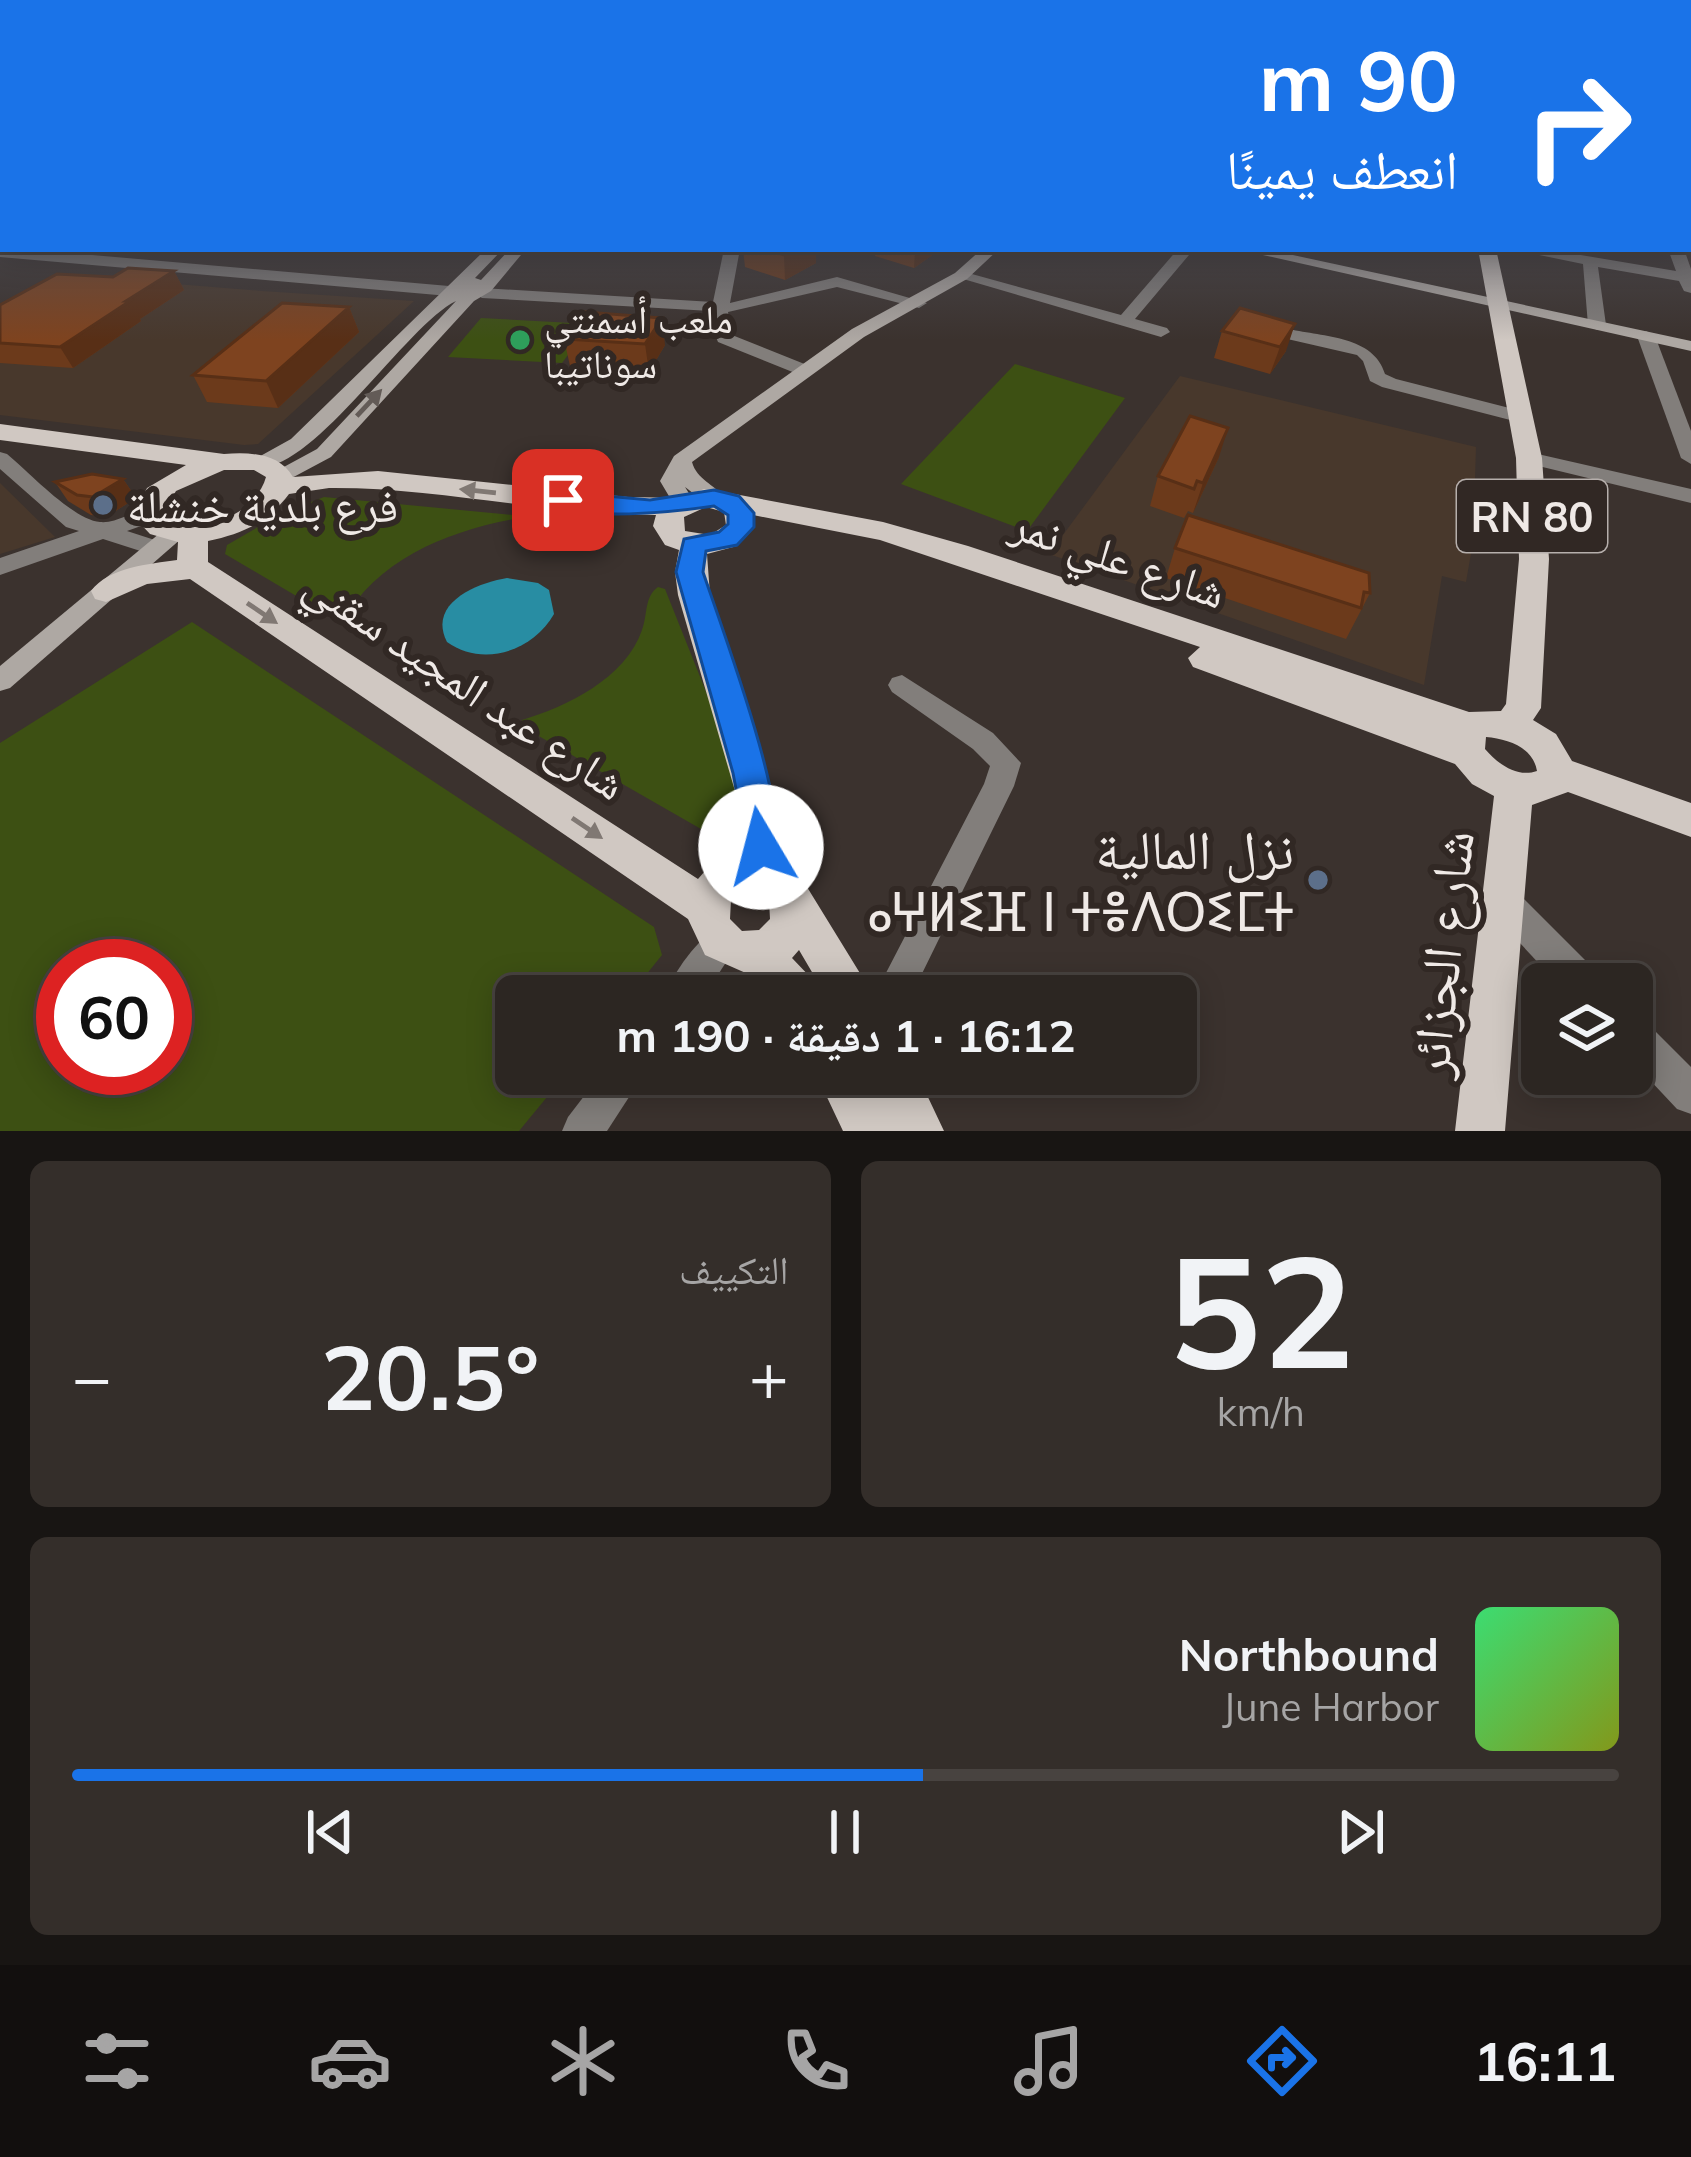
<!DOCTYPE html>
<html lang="ar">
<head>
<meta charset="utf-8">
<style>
  body { margin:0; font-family:Mulish,"Noto Naskh Arabic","Noto Sans Tifinagh",sans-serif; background:#342e2a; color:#f1f3f6; direction:rtl; height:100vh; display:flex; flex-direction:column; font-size:45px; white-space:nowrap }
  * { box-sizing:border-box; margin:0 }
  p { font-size:39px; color:#a6a5a5 }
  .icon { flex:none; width:66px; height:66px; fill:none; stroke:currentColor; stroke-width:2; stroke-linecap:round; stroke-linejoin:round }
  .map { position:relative; height:1131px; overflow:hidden; direction:ltr }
  .panel { display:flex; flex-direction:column; gap:30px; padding:30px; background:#181513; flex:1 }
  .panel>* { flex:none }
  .hud { position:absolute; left:0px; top:0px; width:1692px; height:252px; box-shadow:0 6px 30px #0003,0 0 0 3px #484340; direction:rtl; background:#1a73e8; color:#fff; overflow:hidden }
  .controls { position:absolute; left:1521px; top:963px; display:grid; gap:24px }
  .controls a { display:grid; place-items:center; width:132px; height:132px; border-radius:18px; background:#2c2622; box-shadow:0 6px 30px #0003,0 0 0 3px #484340; font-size:60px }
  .speed { position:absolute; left:36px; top:939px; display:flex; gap:24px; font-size:60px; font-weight:700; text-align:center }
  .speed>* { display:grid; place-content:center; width:156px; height:156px; border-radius:50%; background:#2c2622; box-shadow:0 6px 30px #0003,0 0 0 3px #484340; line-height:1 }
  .speed .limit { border:18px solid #d22; background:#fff; color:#111 }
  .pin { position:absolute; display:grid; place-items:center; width:102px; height:102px; color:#fff; margin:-51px; border-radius:24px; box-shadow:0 6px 18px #0006 }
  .me { position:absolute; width:132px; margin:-66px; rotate:352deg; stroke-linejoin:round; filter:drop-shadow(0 0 9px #0008) }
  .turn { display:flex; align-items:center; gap:42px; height:252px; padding:0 36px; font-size:54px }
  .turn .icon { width:156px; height:156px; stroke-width:2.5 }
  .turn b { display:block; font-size:84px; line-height:102px }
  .big { font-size:90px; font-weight:700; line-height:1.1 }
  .panel .card { flex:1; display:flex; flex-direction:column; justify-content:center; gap:18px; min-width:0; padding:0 42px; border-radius:18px; background:#342e2a }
  .panel .dial { align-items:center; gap:0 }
  .dial b { font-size:156px; line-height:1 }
  .song { display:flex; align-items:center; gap:36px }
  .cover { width:144px; height:144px; border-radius:18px; background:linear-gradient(135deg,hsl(140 70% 55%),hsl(70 70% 35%)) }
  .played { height:12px; border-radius:6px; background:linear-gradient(90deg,#1a73e8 55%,#484340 55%) }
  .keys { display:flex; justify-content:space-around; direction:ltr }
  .heat { display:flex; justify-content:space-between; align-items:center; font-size:66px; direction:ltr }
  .panel .tiles { flex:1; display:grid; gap:30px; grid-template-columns:1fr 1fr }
  .card:last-child { grid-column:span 2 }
  .trip { position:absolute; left:495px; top:975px; width:702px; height:120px; border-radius:18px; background:#2c2622; box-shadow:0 6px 30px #0003,0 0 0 3px #484340; font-weight:700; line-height:120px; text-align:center; direction:rtl }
  .tabs { display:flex; height:192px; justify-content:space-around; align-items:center; background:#120f0e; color:#a6a5a5 }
  .tabs .icon { width:84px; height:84px }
  .tabs .on { color:#1a73e8 }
  .tabs b { font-size:54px; color:#f1f3f6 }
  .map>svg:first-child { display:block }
  .education { fill:#48382c }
  .green { fill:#3d5013; fill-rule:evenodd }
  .water { fill:#288da3 }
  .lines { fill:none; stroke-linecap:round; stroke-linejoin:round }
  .minor { fill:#827e7b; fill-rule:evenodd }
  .secondary { fill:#aea8a3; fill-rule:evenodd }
  .primary { fill:#d0c8c2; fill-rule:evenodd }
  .wall { fill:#6c3a1b }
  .shaded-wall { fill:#582f16 }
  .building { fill:#7e431f; stroke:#582f16; stroke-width:3 }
  .oneway { fill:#635b57 }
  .oneway2 { fill:#807873 }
  .route { fill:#1a73e8; stroke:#114b97; stroke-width:3 }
  .leisure-dot { fill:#2e9e5b; stroke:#312824; stroke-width:4.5 }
  .service-dot { fill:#5c6f8a; stroke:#312824; stroke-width:4.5 }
  .labels { text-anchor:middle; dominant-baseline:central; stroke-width:12; stroke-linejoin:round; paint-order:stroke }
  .far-poi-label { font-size:39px; fill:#efe9e6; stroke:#312824; text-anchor:start }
  .shield { fill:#312824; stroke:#b6afac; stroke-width:3 }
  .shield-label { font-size:42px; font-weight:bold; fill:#efe9e6 }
  .poi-label { font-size:45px; fill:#efe9e6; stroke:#312824; text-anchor:start }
  .street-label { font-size:45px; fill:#efe9e6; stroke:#312824 }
  .near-poi-label { font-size:54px; fill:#efe9e6; stroke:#312824; text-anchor:end }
  .near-street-label { font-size:54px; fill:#efe9e6; stroke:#312824 }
</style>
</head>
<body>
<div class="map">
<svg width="1691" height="1131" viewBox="0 0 1691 1131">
  <rect width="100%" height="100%" fill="#3b322e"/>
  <!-- education -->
  <g class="education">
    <path d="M65,275L262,291L414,301L258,444L244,445L0,415V313Z"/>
    <path d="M1180,376L1476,447L1473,542L1466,582L1442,576L1424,685L1049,554Z"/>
    <path d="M0,483L55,537L0,554Z"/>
  </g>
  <!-- green -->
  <g class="green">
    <path d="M481,318L591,324L562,363L448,357Z"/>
    <path d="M1015,364L1125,398L1027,531L901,484Z"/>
    <path d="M324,497L513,515L520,518C451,530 377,558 342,623L225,554L227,545L282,513Z"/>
    <path d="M658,587L665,589L748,797C734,814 724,828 701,829L523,727L522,720C566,707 626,678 642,630C648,614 644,597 658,587Z"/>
    <path d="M192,622L654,927L662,955L629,996H516V1074H566L519,1131H0V743ZM63,966H165V1068H63Z"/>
  </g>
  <!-- water -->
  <path class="water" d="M507,578L538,583L549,590L554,614C533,651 483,668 447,642C427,603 477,583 507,578Z"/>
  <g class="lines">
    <!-- minor -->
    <g class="minor">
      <rect x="1689" y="217" width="2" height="8"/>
      <path d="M0,247L449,286L457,291L449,296L0,257Z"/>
      <path d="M724,249H740L730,303L837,277L927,303L919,308L837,287L728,312L732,335L812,367L814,371L805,377L718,342L709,320L711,311L482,298L474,293L482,288L713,302Z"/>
      <path d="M1178,249H1194L1135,319L1167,328L1170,332L1161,337L953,276L961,271L1121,315Z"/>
      <path d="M1510,249H1545L1676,271L1668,249H1684L1691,269V293L1684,291L1679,281L1598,267L1606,325L1597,330L1588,325L1583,264Z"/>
      <path d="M1289,329C1324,337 1374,336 1385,374L1396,379L1525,412L1528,416L1518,422L1382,387L1370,381L1363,361L1357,355L1283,338L1280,334Z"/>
      <path d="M1646,331L1655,336L1691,431V464L1681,458L1637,336Z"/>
      <path d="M0,452L7,454C28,471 73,520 100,522C118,524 135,507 155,511L158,516L155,521L127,531L164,543L168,548L156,556L103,539L0,575V558L79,531L66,527L0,469Z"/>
      <path d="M1529,452L1691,489V503L1522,462L1519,458Z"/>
      <path d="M902,675L993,733L1021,763L1014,786L911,996H874L984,784L990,766L973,749L892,692L888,685L892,678Z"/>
      <path d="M1504,886L1516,891L1596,971L1601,984H1558L1492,913L1487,902L1492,891Z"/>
      <path d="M721,927L733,932L738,944L704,996H664C674,973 697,937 721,927Z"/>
      <path d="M1632,1015L1645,1021L1691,1067V1114L1677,1109L1632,1061Z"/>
      <path d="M601,1074H644L607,1131H562L568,1117Z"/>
    </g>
    <!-- secondary -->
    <g class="secondary">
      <path d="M3,195V203L0,204V196Z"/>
      <path d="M486,249H503L475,278L481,280L510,249H526L491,291L474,301L331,457L288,480H272L269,475L317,449L456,301C405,326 311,476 255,467L251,463L255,459L291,439Z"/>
      <path d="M982,249H999L967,279L864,337L692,462C697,480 714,484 725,498L722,503H706L685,487L695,503L692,508H676L660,481L674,456L852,329L955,273Z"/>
      <path d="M1236,249H1265L1691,341V351Z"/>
      <path d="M174,526L186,533L182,538L10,688L0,691V666L166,528Z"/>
    </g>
    <!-- primary -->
    <g class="primary">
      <path d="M1478,249H1496L1542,458L1549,559L1541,708L1533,720L1556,734L1572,761L1691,803V837L1568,792L1532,805L1505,1131H1455L1494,796L1472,784L1455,764L1193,667L1188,658L1200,647L880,540L753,515L755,527L737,546L707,554L710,595L775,798L783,860L799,874L874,996H826L799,950L792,958L813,980L820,996H767L748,974L705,955L688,919L190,579L147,584L106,602L95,599L91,591C109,567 149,564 177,560L178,542L150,534L133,516L147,488L186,465L0,440V424L224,454C250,452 279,453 293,477L378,471L628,497L680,498L704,489L729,493L883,522L968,546L1469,712L1501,711L1506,704L1519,559L1516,458ZM224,470H254L266,477C256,515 195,541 162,514L176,491ZM329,488C439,487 546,515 656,515L653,526L665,545L679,550L675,572L678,595L737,798L742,852L712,863L698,879L208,562V541C242,534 267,523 289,494ZM706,507L724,512L726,525L710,535L685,531L684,517ZM1486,737C1508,739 1533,747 1537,771C1517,778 1498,764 1485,749ZM743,888H757L769,900L770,919L759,930L742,931L730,919L731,900Z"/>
      <path d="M816,1074H866L871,1084L867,1074H917L944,1131H843Z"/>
    </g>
  </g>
  <!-- wall -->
  <g class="wall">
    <path d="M743,249H816V263L785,280L745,267Z"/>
    <path d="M875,249H938V251L914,268L875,256Z"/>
    <path d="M174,271L184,290L140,319L141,321L73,368L0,363V305L113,277Z"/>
    <path d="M349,307L359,332L278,408L207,402L193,375Z"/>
    <path d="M1240,308L1286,351L1270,374L1214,358L1222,331Z"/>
    <path d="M564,339L665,345L649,372L570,366Z"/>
    <path d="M1219,457L1193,513L1188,511L1184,518L1150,506L1158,476Z"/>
    <path d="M123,479L136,498L106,517L91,515L68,501L55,482Z"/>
    <path d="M1175,548L1370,593L1346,639L1166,578Z"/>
  </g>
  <!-- shaded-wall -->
  <g class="shaded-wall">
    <path d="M795,249H816V263L785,280L784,255Z"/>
    <path d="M918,249H938V251L914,268L915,251Z"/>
    <path d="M174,271L184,290L140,319L141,321L73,368L60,347L126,301Z"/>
    <path d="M349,307L359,332L278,408L266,381Z"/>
    <path d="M662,318L665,345L649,372L645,344Z"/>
    <path d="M1295,324L1286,351L1270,374L1280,347Z"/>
    <path d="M1228,428L1219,457L1193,513L1203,483Z"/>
    <path d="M123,479L136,498L106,517L93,497Z"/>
  </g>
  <!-- building -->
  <g class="building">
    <path d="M765,249H795L784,255Z"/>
    <path d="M128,268L174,271L126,301H130L60,347L0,343V305L57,274L113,277Z"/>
    <path d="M282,303L349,307L266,381L193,375Z"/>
    <path d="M1240,308L1295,324L1280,347L1222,331Z"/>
    <path d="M585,312L662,318L645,344L564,339Z"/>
    <path d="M1190,416L1228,428L1203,483L1197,481L1194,489L1158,476Z"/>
    <path d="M92,474L123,479L93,497L77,495L55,482Z"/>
    <path d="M1188,515L1369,573L1370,593L1364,592L1361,608L1175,548Z"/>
  </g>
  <!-- one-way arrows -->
  <defs><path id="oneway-solid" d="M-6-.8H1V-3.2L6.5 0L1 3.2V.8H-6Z" transform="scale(3)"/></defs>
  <use class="oneway" href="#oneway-solid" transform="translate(369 403) rotate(-47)"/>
  <g class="oneway2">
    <use href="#oneway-solid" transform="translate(478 491) rotate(-174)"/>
    <use href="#oneway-solid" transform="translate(262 613) rotate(34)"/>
    <use href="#oneway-solid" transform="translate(587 828) rotate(34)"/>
  </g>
  <!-- sky -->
  <linearGradient id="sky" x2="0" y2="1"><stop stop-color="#201c19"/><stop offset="0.54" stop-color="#4f4f57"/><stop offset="1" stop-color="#4f4f57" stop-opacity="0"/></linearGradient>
  <rect width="1691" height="340" fill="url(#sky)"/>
  <!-- route -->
  <path class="route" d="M714,490L739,496L754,513V527L737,545L706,551L703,572C720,623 793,818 774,858L761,863L749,858L733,773L676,572L684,539L719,532L728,524V515L714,506C679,511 577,524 551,500L563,492L650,500Z"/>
  <!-- markers -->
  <circle class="leisure-dot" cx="520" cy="340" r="12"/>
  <g class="service-dot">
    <circle cx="103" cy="505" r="12"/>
    <circle cx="1318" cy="880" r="12"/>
  </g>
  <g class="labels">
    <!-- far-poi labels -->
    <g class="far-poi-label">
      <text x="544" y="318">ملعب أسمنتي<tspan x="544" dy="45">سوناتيبا</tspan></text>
    </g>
    <!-- shield labels -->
    <rect class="shield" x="1457" y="480" width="150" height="72" rx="9"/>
    <g class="shield-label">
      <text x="1532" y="516">RN 80</text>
    </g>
    <!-- poi labels -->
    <g class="poi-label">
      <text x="127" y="505">فرع بلدية خنشلة</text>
    </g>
    <!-- street labels -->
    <g class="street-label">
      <text transform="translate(1119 557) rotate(19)">شارع علي نمر</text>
      <text transform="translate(466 683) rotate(34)">شارع عبد المجيد سقني</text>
    </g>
    <!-- near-poi labels -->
    <g class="near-poi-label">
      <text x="1294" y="849">نزل المالية<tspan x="1294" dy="62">ⴰⵖⵍⵉⴼ ⵏ ⵜⴻⴷⵔⵉⵎⵜ</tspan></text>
    </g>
    <!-- near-street labels -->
    <g class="near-street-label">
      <text transform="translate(1441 954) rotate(-84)">شارع الجزائر</text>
    </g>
  </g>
</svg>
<div class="controls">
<a><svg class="icon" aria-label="layers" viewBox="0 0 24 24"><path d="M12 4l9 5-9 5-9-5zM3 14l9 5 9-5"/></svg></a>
</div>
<div class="speed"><div class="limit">60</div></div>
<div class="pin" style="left:563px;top:500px;background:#d93025"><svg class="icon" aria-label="arrive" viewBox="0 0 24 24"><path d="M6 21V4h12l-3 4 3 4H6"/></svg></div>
<svg class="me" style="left:761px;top:847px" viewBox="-20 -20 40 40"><circle r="19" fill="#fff"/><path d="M0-13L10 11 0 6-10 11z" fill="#1a73e8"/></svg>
<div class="trip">16:12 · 1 دقيقة · 190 m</div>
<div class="hud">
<div class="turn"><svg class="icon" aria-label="right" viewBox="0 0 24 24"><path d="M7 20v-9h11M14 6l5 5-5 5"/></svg><div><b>90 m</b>انعطف يمينًا</div></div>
</div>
</div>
<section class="panel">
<div class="tiles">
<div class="card dial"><b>52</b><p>km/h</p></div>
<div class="card"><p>التكييف</p>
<div class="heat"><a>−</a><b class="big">20.5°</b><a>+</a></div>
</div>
<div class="card">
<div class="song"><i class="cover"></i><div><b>Northbound</b><p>June Harbor</p></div></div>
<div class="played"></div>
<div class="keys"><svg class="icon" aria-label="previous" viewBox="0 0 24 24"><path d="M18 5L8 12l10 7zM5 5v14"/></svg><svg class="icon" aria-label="pause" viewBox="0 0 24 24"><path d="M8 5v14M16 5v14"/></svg><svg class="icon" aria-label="next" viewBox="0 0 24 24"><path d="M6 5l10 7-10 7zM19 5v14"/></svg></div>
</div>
</div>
</section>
<nav class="tabs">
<b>16:11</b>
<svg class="icon on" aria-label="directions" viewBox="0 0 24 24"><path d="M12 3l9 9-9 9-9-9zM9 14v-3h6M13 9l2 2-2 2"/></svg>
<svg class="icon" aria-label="music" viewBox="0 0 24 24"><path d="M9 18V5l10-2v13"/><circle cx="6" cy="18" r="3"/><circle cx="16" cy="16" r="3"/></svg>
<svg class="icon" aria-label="phone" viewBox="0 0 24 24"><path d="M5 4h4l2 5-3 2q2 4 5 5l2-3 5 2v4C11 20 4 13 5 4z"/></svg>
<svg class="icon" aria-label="climate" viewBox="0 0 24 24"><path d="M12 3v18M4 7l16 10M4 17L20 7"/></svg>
<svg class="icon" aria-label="car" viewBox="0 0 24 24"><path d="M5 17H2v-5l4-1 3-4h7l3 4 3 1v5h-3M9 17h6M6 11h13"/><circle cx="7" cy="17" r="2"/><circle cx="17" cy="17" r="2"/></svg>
<svg class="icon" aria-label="filters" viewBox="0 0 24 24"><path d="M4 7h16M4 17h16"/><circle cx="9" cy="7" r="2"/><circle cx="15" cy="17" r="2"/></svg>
</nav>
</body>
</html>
